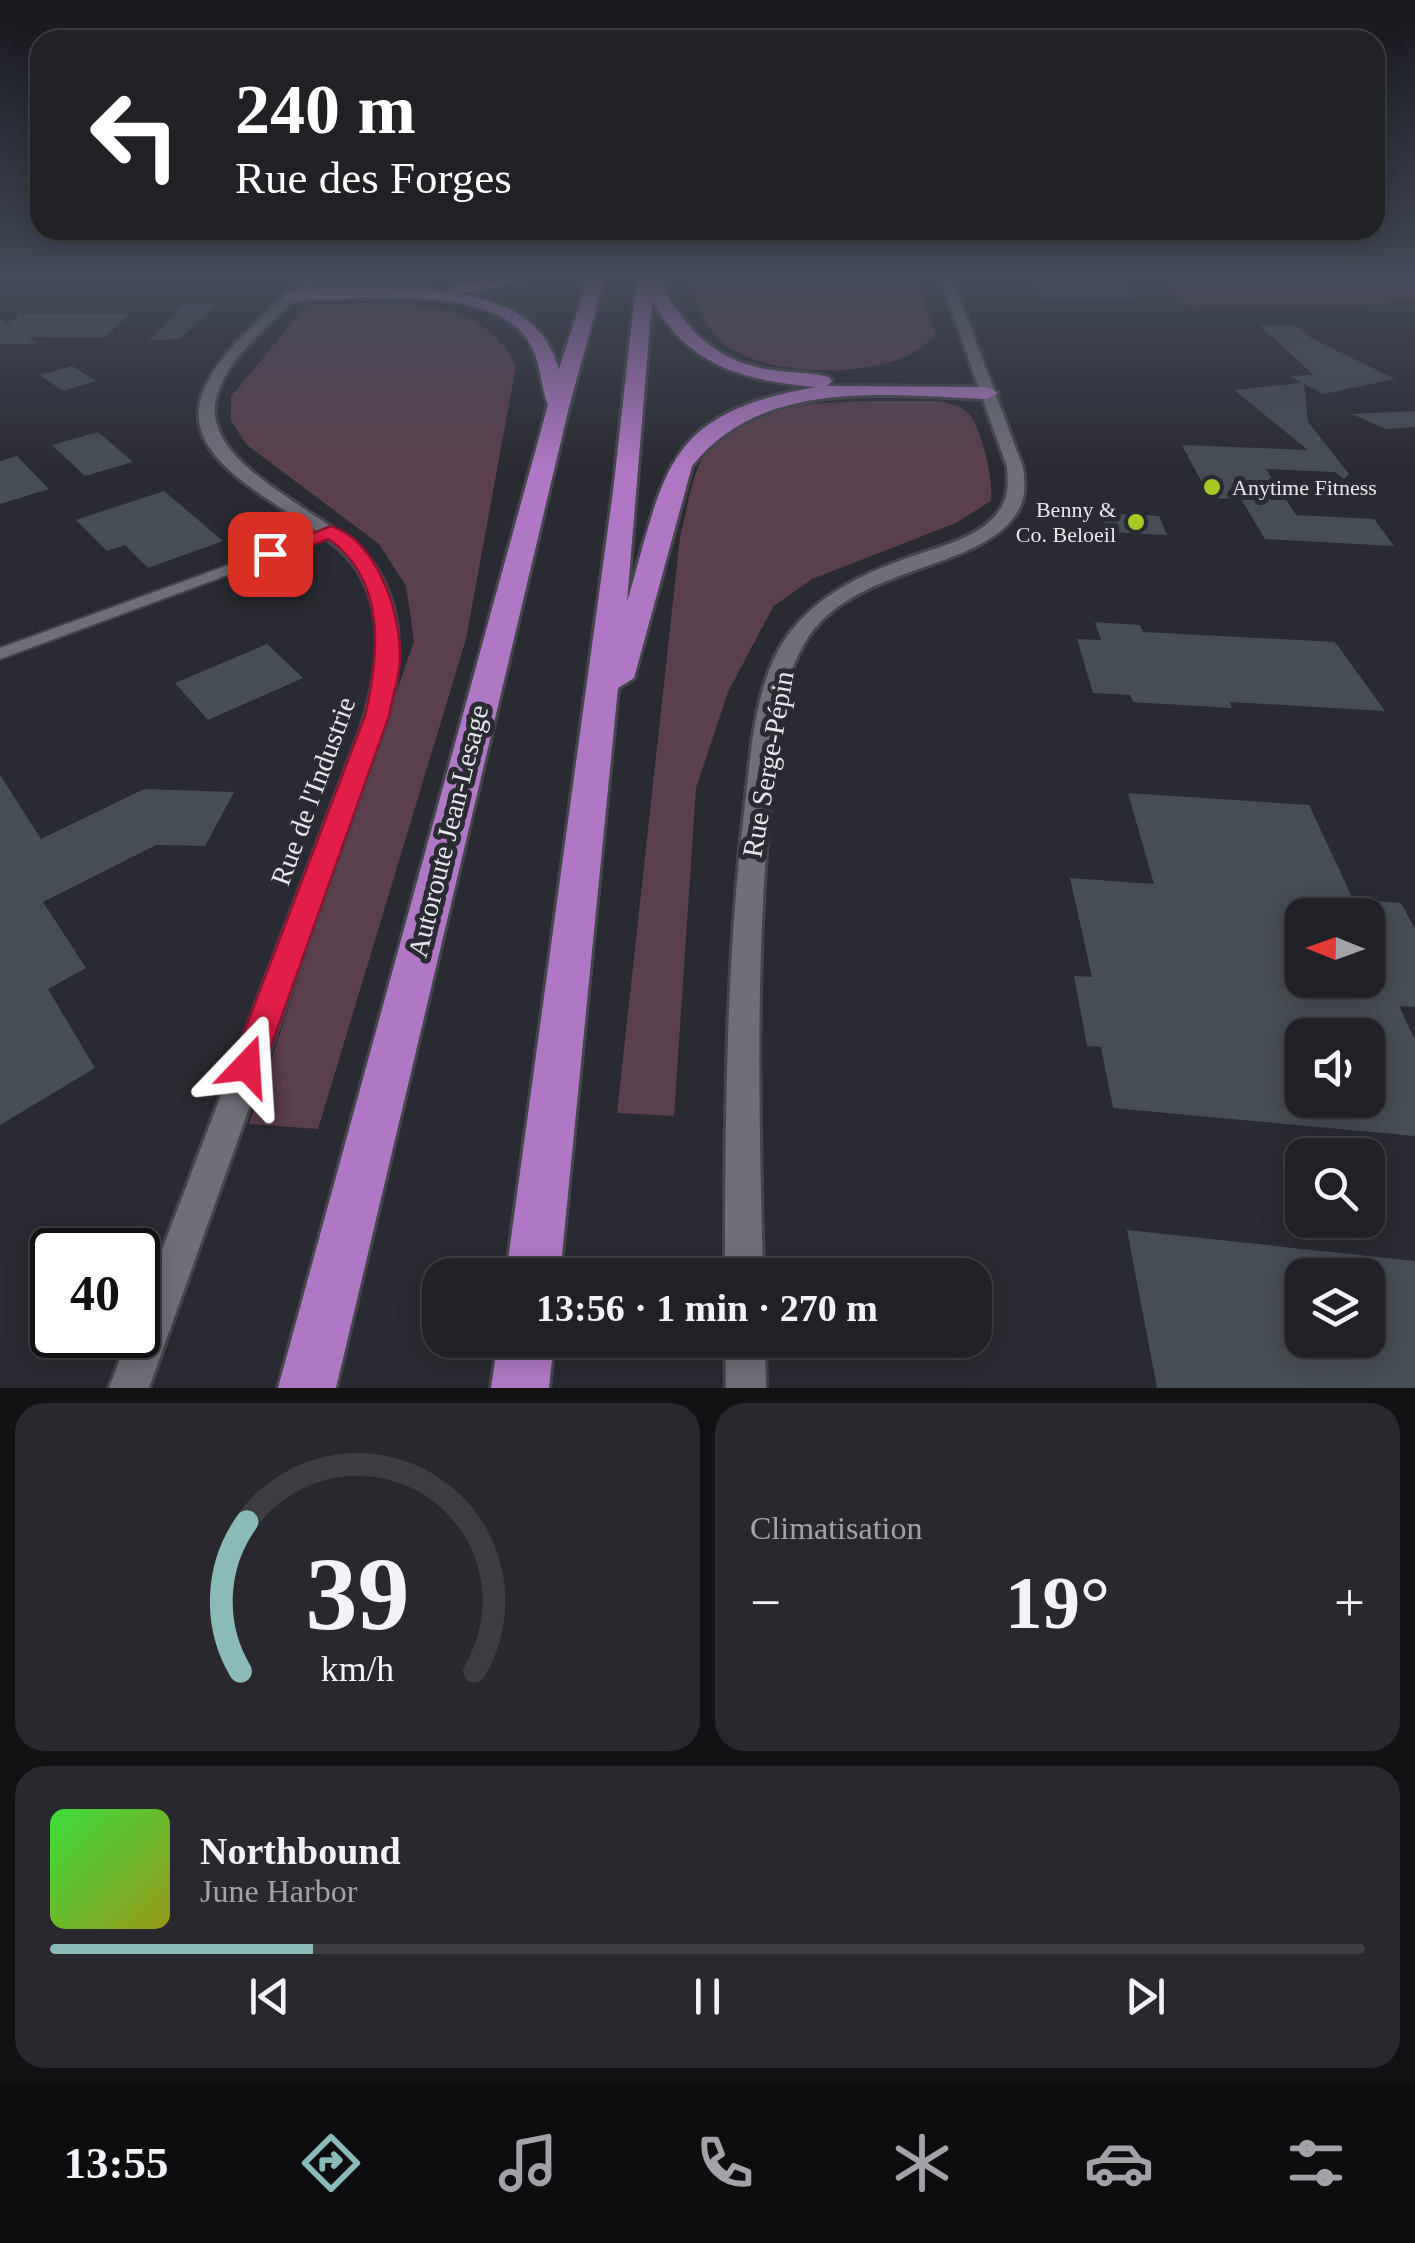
<!DOCTYPE html>
<html lang="fr">
<head>
<meta charset="utf-8">
<style>
  body { margin:0; font-family:"Times New Roman",serif; background:#28282e; color:#f1f3f6; height:100vh; display:flex; flex-direction:column; font-size:38px; white-space:nowrap }
  * { box-sizing:border-box; margin:0 }
  p { font-size:32px; color:#a2a3a7 }
  .icon { flex:none; width:55px; height:55px; fill:none; stroke:currentColor; stroke-width:2; stroke-linecap:round; stroke-linejoin:round }
  .map { position:relative; height:1388px; overflow:hidden }
  .sheet { display:flex; flex-direction:column; gap:15px; padding:15px; background:#121215; flex:1 }
  .sheet>* { flex:none }
  .hud { position:absolute; left:30px; top:30px; width:1355px; height:210px; border-radius:30px; box-shadow:0 5px 25px #0003,0 0 0 2px #3d3e43; background:#202124; color:#fff; overflow:hidden }
  .needle { width:65px; rotate:271deg }
  .tools { position:absolute; left:1285px; top:898px; display:grid; gap:20px }
  .tools a { display:grid; place-items:center; width:100px; height:100px; border-radius:20px; background:#202026; box-shadow:0 5px 25px #0003,0 0 0 2px #3d3e43; font-size:50px }
  .speed { position:absolute; left:30px; top:1228px; display:flex; gap:20px; font-size:50px; font-weight:700; text-align:center }
  .speed>* { display:grid; place-content:center; width:130px; height:130px; border-radius:50%; background:#202026; box-shadow:0 5px 25px #0003,0 0 0 2px #3d3e43; line-height:1 }
  .speed .limit { border:5px solid #111; border-radius:15px; background:#fff; color:#111 }
  .pin { position:absolute; display:grid; place-items:center; width:85px; height:85px; color:#fff; margin:-42px; border-radius:20px; box-shadow:0 5px 15px #0006 }
  .me { position:absolute; width:110px; margin:-55px; rotate:20deg; stroke-linejoin:round; filter:drop-shadow(0 0 8px #0008) }
  .turn { display:flex; align-items:center; gap:35px; height:210px; padding:0 40px; font-size:45px }
  .turn .icon { width:130px; height:130px; stroke-width:2.5 }
  .turn b { display:block; font-size:70px; line-height:85px }
  .big { font-size:75px; font-weight:600; line-height:1.1 }
  .sheet .widget { flex:1; display:flex; flex-direction:column; justify-content:center; gap:15px; min-width:0; padding:0 35px; border-radius:30px; background:#28282e }
  .sheet .dial { align-items:center; gap:0 }
  .dial svg { height:260px; overflow:visible; fill:none; stroke:#3d3e43; stroke-width:7; stroke-linecap:round; text-anchor:middle }
  .dial text { fill:#f1f3f6; stroke:none }
  .song { display:flex; align-items:center; gap:30px }
  .cover { width:120px; height:120px; border-radius:15px; background:linear-gradient(135deg,hsl(120 70% 55%),hsl(60 70% 35%)) }
  .played { height:10px; border-radius:5px; background:linear-gradient(90deg,#8bbbb9 20%,#3d3e43 20%) }
  .keys { display:flex; justify-content:space-around; direction:ltr }
  .heat { display:flex; justify-content:space-between; align-items:center; font-size:55px; direction:ltr }
  .sheet .tiles { flex:1; display:grid; gap:15px; grid-template-columns:1fr 1fr }
  .widget:last-child { grid-column:span 2 }
  .trip { position:absolute; left:422px; top:1258px; width:570px; height:100px; border-radius:30px; background:#202026; box-shadow:0 5px 25px #0003,0 0 0 2px #3d3e43; font-weight:600; line-height:100px; text-align:center }
  .dock { display:flex; height:160px; justify-content:space-around; align-items:center; background:#0d0d0f; color:#a2a3a7 }
  .dock .icon { width:70px; height:70px }
  .dock .current { color:#8bbbb9 }
  .dock b { font-size:45px; color:#f1f3f6 }
  .map>svg:first-child { display:block }
  .green { fill:#5b3f4c }
  .building { fill:#474d54; fill-rule:evenodd }
  .lines { fill:none; stroke-linecap:round; stroke-linejoin:round }
  .minor-casing { stroke:#45454c; stroke-width:4 }
  .tertiary-casing { stroke:#45454c; stroke-width:6 }
  .motorway-casing { stroke:#45454c; stroke-width:6 }
  .minor { fill:#6f6f79; fill-rule:evenodd }
  .tertiary { fill:#6f6f79; fill-rule:evenodd }
  .motorway { fill:#b078c4; fill-rule:evenodd }
  .route { fill:#e11d48; stroke:#92132f; stroke-width:2.5 }
  .poi-dot { fill:#a5c822; stroke:#2a2a32; stroke-width:4 }
  .labels { text-anchor:middle; dominant-baseline:central; stroke-width:10; stroke-linejoin:round; paint-order:stroke }
  .far-poi-label { font-size:22px; fill:#e6e6ec; stroke:#2a2a32; text-anchor:start }
  .street-label { font-size:28px; fill:#e6e6ec; stroke:#2a2a32 }
</style>
</head>
<body>
<div class="map">
<svg width="1415" height="1388" viewBox="0 0 1415 1388">
  <rect width="100%" height="100%" fill="#2a2a32"/>
  <!-- green -->
  <g class="green">
    <path d="M336,276H510L373,288L338,282Z"/>
    <path d="M690,276H915L936,336C926,343 915,352 904,357C856,377 766,376 724,344C704,328 694,300 690,276Z"/>
    <path d="M1159,276H1415V299L1364,306L1190,307Z"/>
    <path d="M308,304C381,306 479,288 516,366L466,639L318,1129L249,1124L414,641L406,586L379,544L247,445L231,421V396Z"/>
    <path d="M938,401C949,403 960,405 969,414C982,429 994,481 991,501L956,523L812,579L773,607L728,692L696,788L674,1116L617,1113L680,537C688,507 693,459 718,436C762,394 881,402 938,401Z"/>
  </g>
  <!-- building -->
  <g class="building">
    <path d="M1026,276H1118L1139,299L1044,300Z"/>
    <path d="M186,304H216L180,339L149,340Z"/>
    <path d="M20,314H130L103,338L28,337L38,344H0V319L7,324Z"/>
    <path d="M1259,325H1296L1311,338L1395,379L1323,394L1304,384L1308,422L1349,474L1344,479L1335,472L1266,469L1296,515L1374,519L1394,546L1265,539L1241,499L1210,498L1182,445L1308,450L1234,390L1302,383L1290,376L1314,375Z"/>
    <path d="M72,366L96,381L63,391L40,375Z"/>
    <path d="M1415,411V427L1386,429L1352,414Z"/>
    <path d="M98,432L133,462L85,476L52,445Z"/>
    <path d="M17,456L49,489L0,504V461Z"/>
    <path d="M164,491L223,541L148,568L125,545L107,551L76,520Z"/>
    <path d="M1100,513L1159,516L1167,535L1107,532Z"/>
    <path d="M1095,622L1140,625L1143,632L1335,642L1385,711L1230,702L1232,708L1133,702L1130,695L1093,693L1077,639L1101,640Z"/>
    <path d="M267,644L303,678L208,720L175,683Z"/>
    <path d="M0,775L41,839L144,789L234,792L205,846L156,845L43,902L86,968L48,989L95,1068L0,1125Z"/>
    <path d="M1128,793L1309,805L1353,899L1401,903L1415,929V1007L1399,1006L1415,1040V1136L1113,1108L1101,1047L1087,1046L1074,976L1092,977L1070,878L1154,884ZM1302,915H1368V980H1302ZM1302,1035H1368V1100H1302Z"/>
    <path d="M1127,1230L1415,1261V1388H1157ZM1302,1275H1368V1340H1302Z"/>
  </g>
  <g class="lines">
    <defs>
      <path id="minor" d="M331,528L338,532L336,535L0,659V648Z"/>
      <g id="tertiary">
        <path d="M311,276H323L308,295L295,299C269,327 230,355 218,392C191,469 340,512 376,568C408,618 400,678 384,731L149,1388H109L129,1335H138V1313L360,731C377,679 389,618 357,569C323,514 171,474 203,392C219,352 258,323 287,293L300,289Z"/>
        <path d="M939,276H951L1023,467C1025,483 1026,497 1018,511C982,573 850,563 804,644C776,692 775,753 770,806C755,962 759,1118 763,1275H725C725,1118 726,961 745,804C751,753 754,695 779,649C807,599 861,574 913,556C942,546 981,537 999,511C1009,497 1008,483 1007,467Z"/>
        <path d="M725,1340H765L766,1388H726Z"/>
      </g>
      <g id="motorway">
        <path d="M508,276H547L462,294C510,304 544,321 559,369L589,276H605L569,407L336,1388H278L548,405C540,384 541,359 527,339C489,282 351,300 291,301L282,296C301,282 421,289 450,292L451,286Z"/>
        <path d="M637,276H656C681,323 711,360 766,369C787,373 809,372 829,377L832,381L827,386L987,387L998,393L987,399C885,395 762,378 692,466L634,678L618,688L560,1275H506L613,492ZM652,300C688,367 746,381 817,387C663,413 666,470 627,602Z"/>
        <path d="M498,1340H554L549,1388H491Z"/>
      </g>
    </defs>
    <!-- minor casing -->
    <use href="#minor" class="minor-casing"/>
    <!-- tertiary casing -->
    <use href="#tertiary" class="tertiary-casing"/>
    <!-- motorway casing -->
    <use href="#motorway" class="motorway-casing"/>
    <!-- minor -->
    <use href="#minor" class="minor"/>
    <!-- tertiary -->
    <use href="#tertiary" class="tertiary"/>
    <!-- motorway -->
    <use href="#motorway" class="motorway"/>
  </g>
  <!-- sky -->
  <linearGradient id="sky" x2="0" y2="1"><stop stop-color="#17171c"/><stop offset="0.59" stop-color="#444a5a"/><stop offset="1" stop-color="#444a5a" stop-opacity="0"/></linearGradient>
  <rect width="1415" height="471" fill="url(#sky)"/>
  <!-- route -->
  <path class="route" d="M331,526C378,541 402,616 400,661C399,679 392,698 389,716L264,1066L259,1076L247,1081L236,1076L231,1066L365,716C379,655 387,581 329,539L270,560L260,554Z"/>
  <!-- markers -->
  <g class="poi-dot">
    <circle cx="1212" cy="487" r="10"/>
    <circle cx="1136" cy="522" r="10"/>
  </g>
  <g class="labels">
    <!-- far-poi labels -->
    <g class="far-poi-label">
      <text x="1232" y="487">Anytime Fitness</text>
      <text x="1116" y="509" text-anchor="end">Benny &amp;<tspan x="1116" dy="25">Co. Beloeil</tspan></text>
    </g>
    <!-- street labels -->
    <g class="street-label">
      <text transform="translate(768 764) rotate(-80)">Rue Serge-Pépin</text>
      <text transform="translate(313 791) rotate(-70)">Rue de l'Industrie</text>
      <text transform="translate(448 831) rotate(-76)">Autoroute Jean-Lesage</text>
    </g>
  </g>
</svg>
<div class="tools">
<a><svg class="needle" viewBox="-14 -14 28 28"><path d="M0-13l5 13h-10z" fill="#e53935"/><path d="M0 13l5-13h-10z" fill="#a2a3a7"/></svg></a>
<a><svg class="icon" aria-label="sound" viewBox="0 0 24 24"><path d="M4 9h4l5-4v14l-5-4H4zM17 9q2 3 0 6"/></svg></a>
<a><svg class="icon" aria-label="search" viewBox="0 0 24 24"><circle cx="10" cy="10" r="6"/><path d="M15 15l6 6"/></svg></a>
<a><svg class="icon" aria-label="layers" viewBox="0 0 24 24"><path d="M12 4l9 5-9 5-9-5zM3 14l9 5 9-5"/></svg></a>
</div>
<div class="speed"><div class="limit">40</div></div>
<div class="pin" style="left:270px;top:554px;background:#d93025"><svg class="icon" aria-label="arrive" viewBox="0 0 24 24"><path d="M6 21V4h12l-3 4 3 4H6"/></svg></div>
<svg class="me" style="left:247px;top:1066px" viewBox="-20 -20 40 40"><path d="M0-17L14 15 0 8-14 15z" fill="#e11d48" stroke="#fff" stroke-width="4"/></svg>
<div class="trip">13:56 · 1 min · 270 m</div>
<div class="hud">
<div class="turn"><svg class="icon" aria-label="left" viewBox="0 0 24 24"><path d="M17 20v-9H6M10 6l-5 5 5 5"/></svg><div><b>240 m</b>Rue des Forges</div></div>
</div>
</div>
<section class="sheet">
<div class="tiles">
<div class="widget dial"><svg viewBox="0 0 100 80">
<path d="M14 69A42 42 0 1 1 86 69"/>
<path d="M14 69A42 42 0 0 1 16 23" stroke="#8bbbb9"/>
<text x="50" y="56" font-size="32" font-weight="700">39</text>
<text x="50" y="72" font-size="11">km/h</text>
</svg></div>
<div class="widget"><p>Climatisation</p>
<div class="heat"><a>−</a><b class="big">19°</b><a>+</a></div>
</div>
<div class="widget">
<div class="song"><i class="cover"></i><div><b>Northbound</b><p>June Harbor</p></div></div>
<div class="played"></div>
<div class="keys"><svg class="icon" aria-label="previous" viewBox="0 0 24 24"><path d="M18 5L8 12l10 7zM5 5v14"/></svg><svg class="icon" aria-label="pause" viewBox="0 0 24 24"><path d="M8 5v14M16 5v14"/></svg><svg class="icon" aria-label="next" viewBox="0 0 24 24"><path d="M6 5l10 7-10 7zM19 5v14"/></svg></div>
</div>
</div>
</section>
<nav class="dock">
<b>13:55</b>
<svg class="icon current" aria-label="directions" viewBox="0 0 24 24"><path d="M12 3l9 9-9 9-9-9zM9 14v-3h6M13 9l2 2-2 2"/></svg>
<svg class="icon" aria-label="music" viewBox="0 0 24 24"><path d="M9 18V5l10-2v13"/><circle cx="6" cy="18" r="3"/><circle cx="16" cy="16" r="3"/></svg>
<svg class="icon" aria-label="phone" viewBox="0 0 24 24"><path d="M5 4h4l2 5-3 2q2 4 5 5l2-3 5 2v4C11 20 4 13 5 4z"/></svg>
<svg class="icon" aria-label="climate" viewBox="0 0 24 24"><path d="M12 3v18M4 7l16 10M4 17L20 7"/></svg>
<svg class="icon" aria-label="car" viewBox="0 0 24 24"><path d="M5 17H2v-5l4-1 3-4h7l3 4 3 1v5h-3M9 17h6M6 11h13"/><circle cx="7" cy="17" r="2"/><circle cx="17" cy="17" r="2"/></svg>
<svg class="icon" aria-label="filters" viewBox="0 0 24 24"><path d="M4 7h16M4 17h16"/><circle cx="9" cy="7" r="2"/><circle cx="15" cy="17" r="2"/></svg>
</nav>
</body>
</html>
